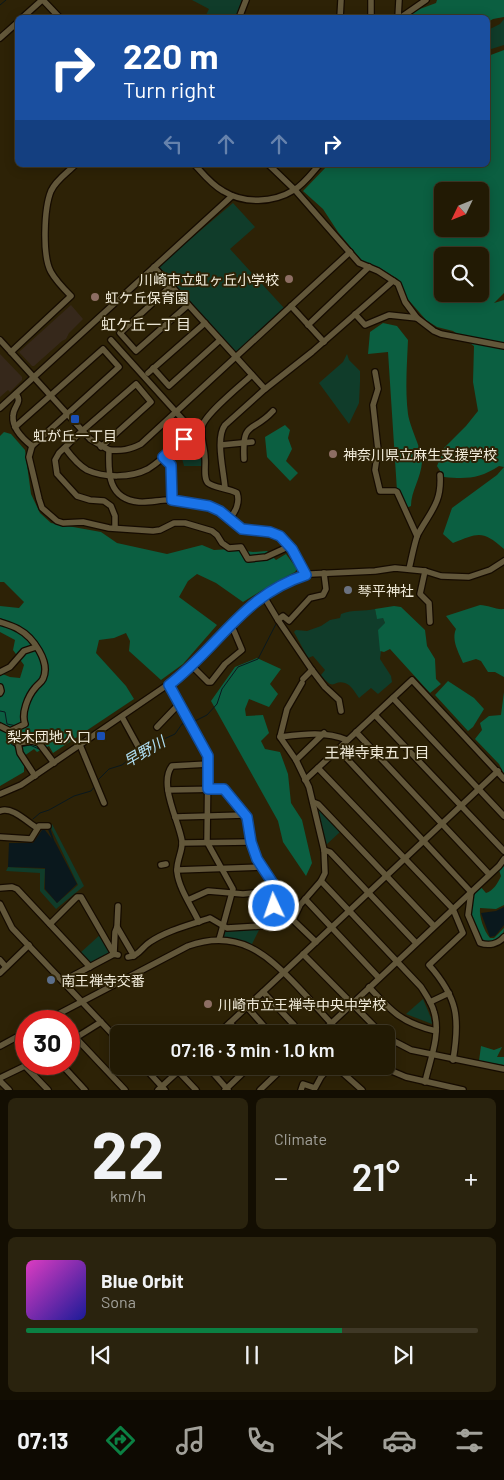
<!DOCTYPE html>
<html lang="en">
<head>
<meta charset="utf-8">
<style>
  body { margin:0; font-family:Barlow,"Noto Sans JP",sans-serif; background:#2a230e; color:#f1f3f6; height:100vh; display:flex; flex-direction:column; font-size:19px; white-space:nowrap }
  * { box-sizing:border-box; margin:0 }
  p { font-size:16px; color:#a2a19a }
  .icon { flex:none; width:28px; height:28px; fill:none; stroke:currentColor; stroke-width:2; stroke-linecap:round; stroke-linejoin:round }
  .map { position:relative; height:1090px; overflow:hidden }
  .drawer { display:flex; flex-direction:column; gap:8px; padding:8px; background:#130e02; flex:1 }
  .drawer>* { flex:none }
  .top-card { position:absolute; left:15px; top:15px; width:475px; height:152px; border-radius:8px; box-shadow:0 2px 12px #0003,0 0 0 1px #3f3826; background:#1a4fa0; color:#fff; overflow:hidden }
  .needle { width:32px; rotate:227deg }
  .tools { position:absolute; left:434px; top:182px; display:grid; gap:10px }
  .tools a { display:grid; place-items:center; width:55px; height:55px; border-radius:8px; background:#221a04; box-shadow:0 2px 12px #0003,0 0 0 1px #3f3826; font-size:25px }
  .speed { position:absolute; left:15px; top:1010px; display:flex; gap:10px; font-size:25px; font-weight:700; text-align:center }
  .speed>* { display:grid; place-content:center; width:65px; height:65px; border-radius:50%; background:#221a04; box-shadow:0 2px 12px #0003,0 0 0 1px #3f3826; line-height:1 }
  .speed .limit { border:8px solid #d22; background:#fff; color:#111 }
  .pin { position:absolute; display:grid; place-items:center; width:42px; height:42px; color:#fff; margin:-21px; border-radius:10px; box-shadow:0 2px 8px #0006 }
  .me { position:absolute; width:55px; margin:-28px; rotate:357deg; stroke-linejoin:round; filter:drop-shadow(0 0 4px #0008) }
  .turn { display:flex; align-items:center; gap:18px; height:105px; padding:0 25px; font-size:22px }
  .turn .icon { width:65px; height:65px; stroke-width:2.5 }
  .turn b { display:block; font-size:35px; line-height:42px }
  .lanes { display:flex; align-items:center; height:48px; padding:0 25px; background:#0003; justify-content:center; gap:25px; direction:ltr }
  .lanes .off { opacity:.35 }
  .big { font-size:38px; font-weight:600; line-height:1.1 }
  .drawer .widget { flex:1; display:flex; flex-direction:column; justify-content:center; gap:8px; min-width:0; padding:0 18px; border-radius:8px; background:#2a230e }
  .drawer .dial { align-items:center; gap:0 }
  .dial b { font-size:65px; line-height:1 }
  .song { display:flex; align-items:center; gap:15px }
  .cover { width:60px; height:60px; border-radius:8px; background:linear-gradient(135deg,hsl(310 70% 55%),hsl(240 70% 35%)) }
  .played { height:5px; border-radius:2px; background:linear-gradient(90deg,#0b8043 70%,#3f3826 70%) }
  .keys { display:flex; justify-content:space-around; direction:ltr }
  .heat { display:flex; justify-content:space-between; align-items:center; font-size:28px; direction:ltr }
  .drawer .tiles { flex:1; display:grid; gap:8px; grid-template-columns:1fr 1fr }
  .widget:last-child { grid-column:span 2 }
  .trip { position:absolute; left:110px; top:1025px; width:285px; height:50px; border-radius:8px; background:#221a04; box-shadow:0 2px 12px #0003,0 0 0 1px #3f3826; font-weight:600; line-height:50px; text-align:center }
  .dock { display:flex; height:80px; justify-content:space-around; align-items:center; background:#0e0a02; color:#a2a19a }
  .dock .icon { width:35px; height:35px }
  .dock .current { color:#0b8043 }
  .dock b { font-size:22px; color:#f1f3f6 }
  .map>svg:first-child { display:block }
  .industrial { fill:#36281b }
  .green { fill:#103c2a }
  .forest { fill:#0b5f41; fill-rule:evenodd }
  .water { fill:#0a181d }
  .lines { fill:none; stroke-linecap:round; stroke-linejoin:round }
  .stream { stroke:#0a181d; stroke-width:1 }
  .minor-casing { stroke:#150b00; stroke-width:8 }
  .minor { stroke:#62573a; stroke-width:5.5 }
  .route-casing { stroke:#114b97; stroke-width:12 }
  .route { stroke:#1a73e8; stroke-width:9 }
  .education-dot { fill:#8d6e63; stroke:#2d2206; stroke-width:2 }
  .transit-dot { fill:#1a4fb4; stroke:#2d2206; stroke-width:2 }
  .worship-dot { fill:#6b7280; stroke:#2d2206; stroke-width:2 }
  .service-dot { fill:#5c6f8a; stroke:#2d2206; stroke-width:2 }
  .labels { text-anchor:middle; dominant-baseline:central; stroke-width:4; stroke-linejoin:round; paint-order:stroke }
  .poi-label { font-size:14px; fill:#f2ecdb; stroke:#2d2206; text-anchor:start }
  .neighbourhood-label { font-size:15px; fill:#f2ecdb; stroke:#2d2206 }
  .water-label { font-size:15px; font-style:italic; fill:#b0e0f4; stroke:#2d2206 }
</style>
</head>
<body>
<div class="map">
<svg width="504" height="1090" viewBox="0 0 504 1090">
  <rect width="100%" height="100%" fill="#2d2206"/>
  <!-- industrial -->
  <g class="industrial">
    <path d="M71,305L83,319L69,333L66,339L62,341L34,366H32L19,352Z"/>
    <path d="M0,354L22,377V380L10,392L8,390L0,397Z"/>
  </g>
  <!-- green -->
  <g class="green">
    <path d="M192,0H242L236,18L205,17L209,9Z"/>
    <path d="M504,19V45L488,50V30L500,24Z"/>
    <path d="M233,203L255,227L230,249L284,308L237,353L155,269Z"/>
    <path d="M347,354L349,360L360,371V382L359,403L349,424L319,383L343,362Z"/>
    <path d="M200,433L204,466H184L179,447L192,434Z"/>
    <path d="M375,609L377,618H383L385,623L380,659L391,676L392,682L378,694L371,688L359,698C355,692 351,685 345,683C333,679 335,693 321,675L325,670L313,656L308,658L294,632L296,630L307,631L321,626L330,620L340,618L341,614C353,609 364,612 375,609Z"/>
    <path d="M317,806L340,832L326,845L320,825Z"/>
    <path d="M52,824L84,886L56,909L40,891V873L6,871L8,867L45,869L44,889L57,903L78,885L50,826Z"/>
    <path d="M223,927L260,928L251,946L220,939Z"/>
    <path d="M101,934L112,953L90,964L79,954Z"/>
    <path d="M423,999L431,1018L432,1024L406,1014Z"/>
  </g>
  <!-- forest -->
  <g class="forest">
    <path d="M437,0H504V17L493,19L488,22V18H404L409,13L436,3Z"/>
    <path d="M504,50V293L494,303L504,300V549C482,530 479,533 453,543L443,534L452,508L497,475L504,467L499,466C479,479 466,479 444,477L437,466L444,448L466,426L478,411L473,382L474,346L453,331L437,327L426,320L406,297L398,279L380,268L364,263L338,232L323,209L303,191L328,165H488V56ZM442,191H480V229H442ZM442,256H480V294H442Z"/>
    <path d="M383,323L397,326L408,340C407,364 405,389 408,414C410,428 422,449 422,462C421,478 411,491 411,506L406,508L397,491L388,352L368,354L370,332Z"/>
    <path d="M285,425L290,430L288,438L292,449L286,461L298,473L290,481L267,457L265,437Z"/>
    <path d="M4,432L11,434L25,450L31,494L40,513L51,523L101,532L117,543L167,554L202,545L214,550L230,549L253,552L267,551L276,560L286,554L297,569L295,572L274,583L243,602L216,583L197,574L188,581L179,597L217,625L183,664L161,680L129,651L130,641L126,633L114,638L99,640L96,653L126,686L134,699L53,753L49,746L37,752L34,749L24,756V772L0,786V673L10,677L20,678L24,665L13,650L15,640L0,632V606L19,608L24,602L4,582H0V436Z"/>
    <path d="M480,605C488,605 496,610 504,609V677L495,672H488L481,661L476,659L463,663C459,653 451,640 456,629L446,616Z"/>
    <path d="M394,606L401,607L425,630L427,646L435,659L436,679L441,684L430,693L390,649L384,652L380,651L378,630L385,623L383,618L377,619L375,609Z"/>
    <path d="M257,658L281,669L270,684L278,694L269,707L249,699L245,709L246,716L263,715L269,733L261,741L265,749L280,752L288,774L291,803L302,820L312,863L306,876L283,842L278,821L211,701L235,667Z"/>
    <path d="M448,681L474,698L484,709L473,727L468,731L435,695Z"/>
    <path d="M504,692V774L499,764L475,739L482,730L480,723L489,716L501,715Z"/>
    <path d="M504,862V905L496,909L480,908C479,917 484,931 490,938H494L504,928C504,938 498,939 489,943C474,939 466,908 472,894C473,891 477,888 479,885L486,893C493,891 498,883 501,876L499,870Z"/>
    <path d="M481,1046L494,1050L502,1047L497,1057H504V1065L479,1061Z"/>
  </g>
  <!-- water -->
  <g class="water">
    <path d="M49,825L54,840L77,884L57,903L45,889V868L8,867L9,843H33L42,830H45L52,839L47,827Z"/>
    <path d="M504,907V925L495,936L490,937L481,913L496,911Z"/>
  </g>
  <g class="lines">
    <!-- stream -->
    <g class="stream">
      <path d="M0,5L6,0"/>
      <path d="M0,711L5,712L7,724L17,726"/>
      <path d="M193,722L207,715L217,704L222,689L238,667L258,659L276,624"/>
      <path d="M10,739L11,744L16,747"/>
      <path d="M20,747L30,745L39,749"/>
      <path d="M98,780L109,769L122,765L133,756L151,745L175,734L182,724L187,723"/>
      <path d="M33,819L40,813L49,810L74,796L91,791L95,786"/>
    </g>
    <defs>
      <g id="minor">
        <path d="M43,0L60,18"/>
        <path d="M22,18L42,0"/>
        <path d="M239,18L246,0"/>
        <path d="M340,18L341,0"/>
        <path d="M371,18V0"/>
        <path d="M398,18L399,0"/>
        <path d="M400,18L426,0"/>
        <path d="M0,38L18,22"/>
        <path d="M195,165C204,175 212,185 223,191C244,204 273,203 294,190C304,184 312,173 319,165"/>
        <path d="M269,165L295,190L359,263L378,271L398,284L405,302L417,318L389,315L365,325L355,314"/>
        <path d="M154,267L265,389"/>
        <path d="M171,286L120,333L136,351L188,305"/>
        <path d="M291,306L324,342"/>
        <path d="M417,318L434,331L441,334L504,346"/>
        <path d="M308,325L369,267"/>
        <path d="M0,340L90,439L109,450C108,473 108,499 139,502C150,503 162,499 173,500C184,500 196,503 207,505C223,510 230,526 244,530C253,532 263,530 271,532C288,537 300,559 306,575"/>
        <path d="M111,340L194,432H202"/>
        <path d="M11,352L71,296C64,289 56,281 51,272C42,256 44,208 51,191C56,180 67,173 75,165"/>
        <path d="M153,368L169,386L220,340"/>
        <path d="M375,372L378,389L373,405L378,450L375,470L380,491H395L397,492L417,536"/>
        <path d="M148,373L205,323"/>
        <path d="M16,394C23,403 13,406 13,416C12,428 23,439 32,446"/>
        <path d="M0,408L232,196"/>
        <path d="M15,427L103,349L119,367L32,446L29,457L39,499L42,508L57,521L63,523L83,522L109,528L153,531L160,530L174,523H185L212,531L217,535L222,543L229,548L241,547L248,559L266,557L290,546"/>
        <path d="M221,445L252,442"/>
        <path d="M101,447L151,402L136,384L82,431L59,453L55,460L57,474L77,496L90,500L104,501L111,506L115,516V527"/>
        <path d="M65,448C71,456 78,465 87,470C104,478 131,478 148,469C161,461 173,449 184,439L168,420"/>
        <path d="M109,450C122,451 129,450 141,444L350,252"/>
        <path d="M163,457L171,465L173,499"/>
        <path d="M244,459C242,419 252,434 273,411"/>
        <path d="M225,488C224,472 215,438 225,425L265,389L312,352L393,281"/>
        <path d="M229,519C236,512 240,502 237,493C228,488 214,488 208,483C203,478 206,465 205,458C205,448 200,437 202,427C204,415 241,385 252,375"/>
        <path d="M409,569C411,561 415,540 418,534C430,512 442,503 440,475"/>
        <path d="M425,571L420,594L429,603L430,622"/>
        <path d="M263,595L278,620L312,670L325,687L339,700L341,711"/>
        <path d="M278,620L283,616L289,621L310,598L323,595L326,589L324,573"/>
        <path d="M0,622C6,624 13,626 18,629C33,637 51,662 43,679C41,683 38,684 35,688C28,696 21,713 25,724L10,731"/>
        <path d="M192,666L208,682H211L225,664L242,650L231,624"/>
        <path d="M0,672L10,667L24,651L36,647"/>
        <path d="M303,679L312,670"/>
        <path d="M302,683L287,709L280,737L296,760L309,787L324,850L325,873L321,881L300,905L293,920L316,942"/>
        <path d="M169,685L208,756L207,842L233,889L219,940"/>
        <path d="M0,687L1,691L0,693"/>
        <path d="M393,698L504,816"/>
        <path d="M375,715L504,851"/>
        <path d="M122,717L139,748"/>
        <path d="M0,726L10,731L13,739L17,743L32,741L39,743L54,763"/>
        <path d="M157,727L179,704"/>
        <path d="M356,732L489,874"/>
        <path d="M280,737C304,734 325,731 347,740"/>
        <path d="M18,743L20,753L35,776"/>
        <path d="M80,745L104,803"/>
        <path d="M338,749L471,892"/>
        <path d="M296,760L324,733"/>
        <path d="M318,768L453,909L463,933L429,965C458,998 460,1018 453,1060"/>
        <path d="M305,780L412,680L504,779"/>
        <path d="M0,794L21,785L179,677L199,660L237,618L255,601L289,581L311,574L375,571L395,568L425,571L441,576L469,577L490,570L504,561"/>
        <path d="M313,802L318,804L434,926"/>
        <path d="M0,811C12,806 27,822 37,828"/>
        <path d="M175,817L245,815"/>
        <path d="M0,837L31,839L39,826H48"/>
        <path d="M182,843L251,842"/>
        <path d="M324,850L330,852L416,943"/>
        <path d="M161,865L166,864"/>
        <path d="M177,870L262,867"/>
        <path d="M321,881L421,987C426,995 432,1003 434,1012C441,1034 430,1060 425,1082"/>
        <path d="M0,888L12,887L17,889L90,967"/>
        <path d="M471,892L468,915L480,943C489,946 498,944 504,937"/>
        <path d="M305,899L379,978"/>
        <path d="M188,900L208,891L243,894L275,891"/>
        <path d="M0,904L12,928L119,1041"/>
        <path d="M118,906L117,927L134,956"/>
        <path d="M199,922C192,907 179,889 177,872C176,861 183,851 182,841C179,821 158,784 172,766L208,764"/>
        <path d="M50,924L77,897H81L114,954"/>
        <path d="M114,954L115,932L117,927"/>
        <path d="M303,954L382,1034"/>
        <path d="M128,957C139,956 142,947 150,942C168,930 190,925 210,918L227,928L261,926L274,906L275,895L274,885L254,852L247,817L224,789L168,790"/>
        <path d="M0,960L6,967"/>
        <path d="M0,973L29,945"/>
        <path d="M63,981L114,954L118,955"/>
        <path d="M369,987C392,1012 402,1023 436,1031"/>
        <path d="M263,992L294,1025L284,1034"/>
        <path d="M430,1002L449,993"/>
        <path d="M247,1007L271,1034"/>
        <path d="M45,1021L188,946C238,928 267,954 299,988C313,1003 327,1019 341,1034"/>
        <path d="M230,1023L240,1034"/>
        <path d="M218,1034L498,771"/>
        <path d="M320,1034L499,866L504,859"/>
        <path d="M386,1037L411,1050L504,1069"/>
        <path d="M76,1038L125,1090"/>
        <path d="M69,1042L101,1022"/>
        <path d="M0,1046L26,1032"/>
        <path d="M61,1064L85,1090"/>
        <path d="M25,1066L48,1090"/>
        <path d="M143,1066L165,1090"/>
        <path d="M207,1066L228,1090"/>
        <path d="M238,1066L243,1072"/>
        <path d="M335,1066L362,1090"/>
        <path d="M380,1066L406,1077L463,1090"/>
        <path d="M178,1071L196,1090"/>
        <path d="M0,1078L29,1064"/>
        <path d="M0,1081L9,1090"/>
        <path d="M158,1090L184,1066"/>
        <path d="M225,1090L250,1066"/>
        <path d="M260,1090L285,1066"/>
        <path d="M301,1090L303,1084L315,1088L321,1077L330,1066"/>
      </g>
    </defs>
    <!-- minor casing -->
    <use href="#minor" class="minor-casing"/>
    <!-- minor -->
    <use href="#minor" class="minor"/>
  </g>
  <g class="lines">
    <defs>
      <path id="route" d="M184,439L163,457L171,465L172,500L209,506L220,511L242,529L270,532L280,536L292,549L306,575C243,595 219,647 169,685L208,756V789H224L247,817L251,842L257,859L274,885L275,895L274,906"/>
    </defs>
    <!-- route casing -->
    <use href="#route" class="route-casing"/>
    <!-- route -->
    <use href="#route" class="route"/>
  </g>
  <!-- markers -->
  <g class="education-dot">
    <circle cx="289" cy="279" r="5"/>
    <circle cx="95" cy="297" r="5"/>
    <circle cx="333" cy="454" r="5"/>
    <circle cx="208" cy="1004" r="5"/>
  </g>
  <g class="transit-dot">
    <rect x="70" y="414" width="10" height="10" rx="2.5"/>
    <rect x="96" y="731" width="10" height="10" rx="2.5"/>
  </g>
  <circle class="worship-dot" cx="348" cy="590" r="5"/>
  <circle class="service-dot" cx="51" cy="980" r="5"/>
  <g class="labels">
    <!-- poi labels -->
    <g class="poi-label">
      <text x="279" y="279" text-anchor="end">川崎市立虹ヶ丘小学校</text>
      <text x="105" y="297">虹ケ丘保育園</text>
      <text x="75" y="435" text-anchor="middle">虹が丘一丁目</text>
      <text x="343" y="454">神奈川県立麻生支援学校</text>
      <text x="358" y="590">琴平神社</text>
      <text x="91" y="736" text-anchor="end">梨木団地入口</text>
      <text x="61" y="980">南王禅寺交番</text>
      <text x="218" y="1004">川崎市立王禅寺中央中学校</text>
    </g>
    <!-- neighbourhood labels -->
    <g class="neighbourhood-label">
      <text x="146" y="324">虹ケ丘一丁目</text>
      <text x="377" y="752">王禅寺東五丁目</text>
    </g>
    <!-- water labels -->
    <g class="water-label">
      <text transform="translate(144 751) rotate(-30)">早野川</text>
    </g>
  </g>
</svg>
<div class="tools">
<a><svg class="needle" viewBox="-14 -14 28 28"><path d="M0-13l5 13h-10z" fill="#e53935"/><path d="M0 13l5-13h-10z" fill="#a2a19a"/></svg></a>
<a><svg class="icon" aria-label="search" viewBox="0 0 24 24"><circle cx="10" cy="10" r="6"/><path d="M15 15l6 6"/></svg></a>
</div>
<div class="speed"><div class="limit">30</div></div>
<div class="pin" style="left:184px;top:439px;background:#d93025"><svg class="icon" aria-label="arrive" viewBox="0 0 24 24"><path d="M6 21V4h12l-3 4 3 4H6"/></svg></div>
<svg class="me" style="left:274px;top:906px" viewBox="-20 -20 40 40"><circle r="17" fill="#1a73e8" stroke="#fff" stroke-width="3"/><path d="M0-11L8 9 0 5-8 9z" fill="#fff"/></svg>
<div class="trip">07:16 · 3 min · 1.0 km</div>
<div class="top-card">
<div class="turn"><svg class="icon" aria-label="right" viewBox="0 0 24 24"><path d="M7 20v-9h11M14 6l5 5-5 5"/></svg><div><b>220 m</b>Turn right</div></div>
<div class="lanes"><svg class="icon off" aria-label="left" viewBox="0 0 24 24"><path d="M17 20v-9H6M10 6l-5 5 5 5"/></svg><svg class="icon off" aria-label="ahead" viewBox="0 0 24 24"><path d="M12 20V5M6 11l6-6 6 6"/></svg><svg class="icon off" aria-label="ahead" viewBox="0 0 24 24"><path d="M12 20V5M6 11l6-6 6 6"/></svg><svg class="icon" aria-label="right" viewBox="0 0 24 24"><path d="M7 20v-9h11M14 6l5 5-5 5"/></svg></div>
</div>
</div>
<section class="drawer">
<div class="tiles">
<div class="widget dial"><b>22</b><p>km/h</p></div>
<div class="widget"><p>Climate</p>
<div class="heat"><a>−</a><b class="big">21°</b><a>+</a></div>
</div>
<div class="widget">
<div class="song"><i class="cover"></i><div><b>Blue Orbit</b><p>Sona</p></div></div>
<div class="played"></div>
<div class="keys"><svg class="icon" aria-label="previous" viewBox="0 0 24 24"><path d="M18 5L8 12l10 7zM5 5v14"/></svg><svg class="icon" aria-label="pause" viewBox="0 0 24 24"><path d="M8 5v14M16 5v14"/></svg><svg class="icon" aria-label="next" viewBox="0 0 24 24"><path d="M6 5l10 7-10 7zM19 5v14"/></svg></div>
</div>
</div>
</section>
<nav class="dock">
<b>07:13</b>
<svg class="icon current" aria-label="directions" viewBox="0 0 24 24"><path d="M12 3l9 9-9 9-9-9zM9 14v-3h6M13 9l2 2-2 2"/></svg>
<svg class="icon" aria-label="music" viewBox="0 0 24 24"><path d="M9 18V5l10-2v13"/><circle cx="6" cy="18" r="3"/><circle cx="16" cy="16" r="3"/></svg>
<svg class="icon" aria-label="phone" viewBox="0 0 24 24"><path d="M5 4h4l2 5-3 2q2 4 5 5l2-3 5 2v4C11 20 4 13 5 4z"/></svg>
<svg class="icon" aria-label="climate" viewBox="0 0 24 24"><path d="M12 3v18M4 7l16 10M4 17L20 7"/></svg>
<svg class="icon" aria-label="car" viewBox="0 0 24 24"><path d="M5 17H2v-5l4-1 3-4h7l3 4 3 1v5h-3M9 17h6M6 11h13"/><circle cx="7" cy="17" r="2"/><circle cx="17" cy="17" r="2"/></svg>
<svg class="icon" aria-label="filters" viewBox="0 0 24 24"><path d="M4 7h16M4 17h16"/><circle cx="9" cy="7" r="2"/><circle cx="15" cy="17" r="2"/></svg>
</nav>
</body>
</html>
